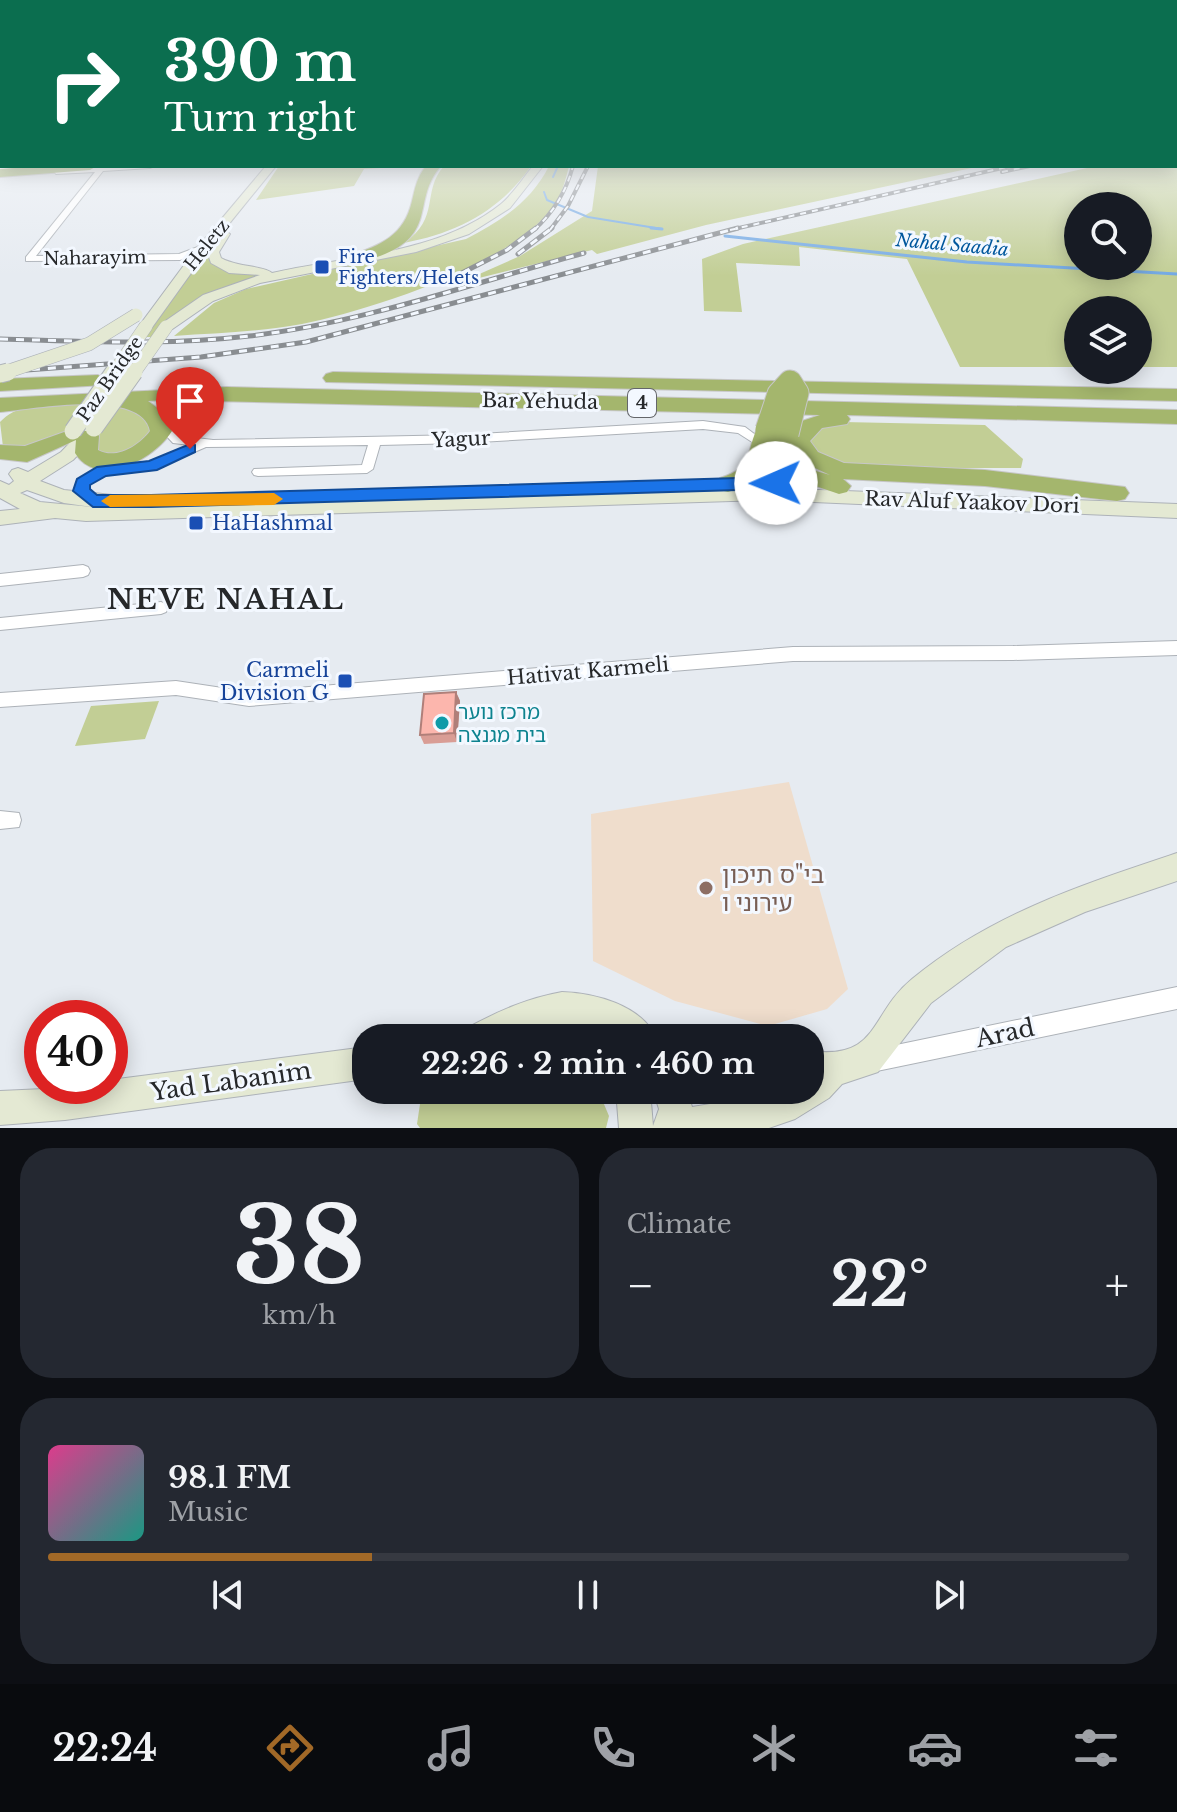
<!DOCTYPE html>
<html lang="en">
<head>
<meta charset="utf-8">
<style>
  body { margin:0; font-family:"Libre Baskerville","Noto Sans Hebrew",serif; background:#242831; color:#f1f3f6; height:100vh; display:flex; flex-direction:column; font-size:30px; white-space:nowrap }
  * { box-sizing:border-box; margin:0 }
  p { font-size:26px; color:#9ea1a6 }
  .icon { flex:none; width:44px; height:44px; fill:none; stroke:currentColor; stroke-width:2; stroke-linecap:round; stroke-linejoin:round }
  .map { position:relative; height:1128px; overflow:hidden }
  .side { display:flex; flex-direction:column; gap:20px; padding:20px; background:#0d0f14; flex:1 }
  .side>* { flex:none }
  .top-card { position:absolute; left:0px; top:0px; width:1178px; height:168px; box-shadow:0 4px 20px #0003; background:#0b6e4f; color:#fff; overflow:hidden }
  .controls { position:absolute; left:1064px; top:192px; display:grid; gap:16px }
  .controls a { display:grid; place-items:center; width:88px; height:88px; border-radius:50%; background:#171b24; box-shadow:0 4px 20px #0003; font-size:40px }
  .speed { position:absolute; left:24px; top:1000px; display:flex; gap:16px; font-size:40px; font-weight:700; text-align:center }
  .speed>* { display:grid; place-content:center; width:104px; height:104px; border-radius:50%; background:#171b24; box-shadow:0 4px 20px #0003; line-height:1 }
  .speed .limit { border:12px solid #d22; background:#fff; color:#111 }
  .pin { position:absolute; display:grid; place-items:center; width:68px; height:68px; color:#fff; margin:-82px -34px; border-radius:50% 50% 50% 0; rotate:-45deg; box-shadow:0 0 8px #0007 }
  .pin .icon { rotate:45deg }
  .me { position:absolute; width:88px; margin:-44px; rotate:269deg; stroke-linejoin:round; filter:drop-shadow(0 0 6px #0008) }
  .turn { display:flex; align-items:center; gap:28px; height:168px; padding:0 32px; font-size:36px }
  .turn .icon { width:104px; height:104px; stroke-width:2.5 }
  .turn b { display:block; font-size:56px; line-height:68px }
  .big { font-size:60px; font-weight:800; line-height:1.1 }
  .side .tile { flex:1; display:flex; flex-direction:column; justify-content:center; gap:12px; min-width:0; padding:0 28px; border-radius:32px; background:#242831 }
  .side .dial { align-items:center; gap:0 }
  .dial b { font-size:104px; line-height:1 }
  .song { display:flex; align-items:center; gap:24px }
  .cover { width:96px; height:96px; border-radius:12px; background:linear-gradient(135deg,hsl(330 70% 55%),hsl(170 70% 35%)) }
  .played { height:8px; border-radius:4px; background:linear-gradient(90deg,#a26927 30%,#363941 30%) }
  .keys { display:flex; justify-content:space-around; direction:ltr }
  .heat { display:flex; justify-content:space-between; align-items:center; font-size:44px; direction:ltr }
  .side .tiles { flex:1; display:grid; gap:20px; grid-template-columns:1fr 1fr }
  .tile:last-child { grid-column:span 2 }
  .trip { position:absolute; left:352px; top:1024px; width:472px; height:80px; border-radius:32px; background:#171b24; box-shadow:0 4px 20px #0003; font-weight:800; line-height:80px; text-align:center }
  .menu { display:flex; height:128px; justify-content:space-around; align-items:center; background:#090b0e; color:#9ea1a6 }
  .menu .icon { width:56px; height:56px }
  .menu .on { color:#a26927 }
  .menu b { font-size:36px; color:#f1f3f6 }
  .map>svg:first-child { display:block }
  .education { fill:#efddcc }
  .green { fill:#c2ce95; fill-rule:evenodd }
  .lines { fill:none; stroke-linecap:round; stroke-linejoin:round }
  .stream-far1 { stroke:#73a9e4; stroke-width:2 }
  .stream { stroke:#73a9e4; stroke-width:3 }
  .street-casing { stroke:#adb2b8; stroke-width:2 }
  .secondary-casing { stroke:#adb2b8; stroke-width:2 }
  .highway-casing { stroke:#c7c7c8; stroke-width:2 }
  .street { fill:#fff; fill-rule:evenodd }
  .secondary { fill:#e4e9d3; fill-rule:evenodd }
  .highway { fill:#a4b66d; fill-rule:evenodd }
  .rail-far1-casing { stroke:#898d91; stroke-width:4 }
  .rail-casing { stroke:#898d91; stroke-width:5 }
  .rail-far1 { stroke:#f3f8ff; stroke-width:2; stroke-dasharray:6; stroke-linecap:butt }
  .rail { stroke:#f3f8ff; stroke-width:3; stroke-dasharray:8; stroke-linecap:butt }
  .secondary-bridge-far1-casing { stroke:#adb2b8; stroke-width:14; stroke-linecap:butt }
  .secondary-bridge-casing { stroke:#adb2b8; stroke-width:19; stroke-linecap:butt }
  .highway-bridge-casing { stroke:#c7c7c8; stroke-width:25; stroke-linecap:butt }
  .secondary-bridge-far1 { stroke:#e4e9d3; stroke-width:13 }
  .secondary-bridge { stroke:#e4e9d3; stroke-width:17 }
  .highway-bridge { stroke:#a4b66d; stroke-width:23 }
  .wall { fill:#d99d95 }
  .shaded-wall { fill:#b07f79 }
  .building { fill:#fcb6ad; stroke:#b07f79; stroke-width:2 }
  .route { fill:#1a73e8; stroke:#114b97; stroke-width:2 }
  .slow { fill:#f59e0b }
  .transit-dot { fill:#1a4fb4; stroke:#f3f8ff; stroke-width:3 }
  .culture-dot { fill:#0f9aa8; stroke:#f3f8ff; stroke-width:3 }
  .education-dot { fill:#8d6e63; stroke:#f3f8ff; stroke-width:3 }
  .labels { text-anchor:middle; dominant-baseline:central; stroke-width:6; stroke-linejoin:round; paint-order:stroke }
  .far-street-label { font-size:18px; fill:#26282a; stroke:#f3f8ff }
  .far-water-label { font-size:18px; font-style:italic; fill:#00579d; stroke:#f3f8ff }
  .far-transit-label { font-size:18px; fill:#164399; stroke:#f3f8ff; text-anchor:start }
  .shield { fill:#f3f8ff; stroke:#64666a; stroke-width:2 }
  .shield-label { font-size:18px; font-weight:bold; fill:#26282a }
  .street-label { font-size:20px; fill:#26282a; stroke:#f3f8ff }
  .transit-label { font-size:20px; fill:#164399; stroke:#f3f8ff; text-anchor:start }
  .culture-label { font-size:20px; fill:#0d838f; stroke:#f3f8ff; text-anchor:start }
  .near-education-label { font-size:24px; fill:#785e54; stroke:#f3f8ff; text-anchor:start }
  .near-street-label { font-size:24px; fill:#26282a; stroke:#f3f8ff }
  .district-label { font-size:28px; font-weight:bold; letter-spacing:2px; fill:#26282a; stroke:#f3f8ff }
</style>
</head>
<body>
<div class="map">
<svg width="1177" height="1128" viewBox="0 0 1177 1128">
  <rect width="100%" height="100%" fill="#e6ebf1"/>
  <!-- education -->
  <path class="education" d="M789,782L848,989L827,1009L768,1026L675,1001L593,961L591,814Z"/>
  <!-- green -->
  <g class="green">
    <path d="M1177,148V367H1138V310H1078V367H960L907,259L799,247L800,266L736,263L742,312L704,311L702,259L743,244L1096,166H1176ZM1078,206H1138V266H1078Z"/>
    <path d="M279,166H416L364,169L354,186L256,200Z"/>
    <path d="M444,166H531C500,211 457,233 404,243C441,218 421,192 444,166Z"/>
    <path d="M549,166H569C566,178 563,190 557,201C519,263 371,310 302,324C259,332 216,333 174,336L214,303L246,289L466,239C501,221 531,202 549,166Z"/>
    <path d="M598,166H981L706,225L597,254L592,250L459,283L520,256L592,211Z"/>
    <path d="M212,240L210,258L270,274L231,286L152,337H144Z"/>
    <path d="M88,404C63,439 48,451 3,447L0,422C22,399 58,405 88,404Z"/>
    <path d="M116,406L129,407L156,424L147,443L111,457L94,451L92,441Z"/>
    <path d="M843,422L985,425L1023,459L1021,468H864L823,461L803,437L806,433Z"/>
    <path d="M159,701L145,739L75,746L91,706Z"/>
    <path d="M453,1090H598L609,1116L606,1128H420L417,1124L420,1104Z"/>
  </g>
  <g class="lines">
    <!-- stream-far1 -->
    <g class="stream-far1">
      <path d="M553,177L558,166"/>
      <path d="M544,192L547,200L588,217L662,229"/>
    </g>
    <!-- stream -->
    <g class="stream">
      <path d="M651,228L662,229"/>
      <path d="M725,236L967,262L1177,274"/>
    </g>
    <defs>
      <g id="street">
        <path d="M0,166H52L48,168L0,170Z"/>
        <path d="M116,166H154L150,168L103,171L36,256L179,254L203,245L207,248L206,250L180,260L26,261V257L95,172L56,174L53,170Z"/>
        <path d="M161,420L165,421L180,436L213,440L462,435L703,421L745,427L769,445L763,449L738,433L703,429L462,443L380,445L373,469L367,473L258,476L254,475L252,472L254,469L362,465L368,445L206,447L155,469L105,474L91,483L87,488C91,494 96,496 99,501L98,504L93,506L81,500L75,488C95,455 124,469 155,461C167,457 178,450 190,445L173,443L155,424Z"/>
        <path d="M83,565L88,567L90,571L88,575L83,577L0,586V574Z"/>
        <path d="M161,602L166,604L168,608L166,612L161,614L0,630V618Z"/>
        <path d="M1177,641V655L1013,660L793,661L249,706L176,695L0,707V693L176,681L249,692L793,647L1013,646Z"/>
        <path d="M0,811L19,813L21,820L19,827L0,829Z"/>
        <path d="M1177,987V1009L872,1072L864,1069L861,1061L864,1053L872,1050Z"/>
      </g>
      <g id="secondary">
        <path d="M266,166H276L224,230L230,234L219,252L221,258C237,267 265,266 272,273C347,256 439,254 501,204C513,194 523,178 533,166H543L510,208L469,234L416,252L260,283L213,301L171,330H161V324L203,295L260,275L229,273L211,263L207,251L151,329H141L139,326L193,253Z"/>
        <path d="M92,425L100,430L98,434L73,460L40,481L64,490L122,496L124,501L120,506L768,488L1177,504V518L768,500L86,521L55,518L0,525V511L20,509L0,498V481L9,485L14,481L9,474L12,470L18,468L28,472L61,452L86,426ZM27,490L64,503L92,507L40,502L20,493Z"/>
        <path d="M1177,853V881L1085,912L1006,947L931,1003L878,1072L842,1084L829,1098L795,1119L769,1128H619L616,1090H650L653,1126L659,1109L653,1090H687L692,1107C731,1101 771,1090 810,1090V1051C880,1060 869,1014 912,979C991,914 1081,885 1177,853Z"/>
        <path d="M562,992C594,993 642,1005 656,1038H615L597,1028L567,1024L574,1027L579,1038H521L523,1033L513,1038H464L469,1027C499,1011 528,998 562,992Z"/>
        <path d="M366,1047V1079L65,1120L0,1125V1091L110,1086V1080Z"/>
      </g>
      <g id="highway">
        <path d="M39,166H97L90,170L0,177V169Z"/>
        <path d="M426,166H441C411,200 439,234 380,256C370,259 360,265 349,262V256C381,245 404,236 412,201C415,188 417,177 426,166Z"/>
        <path d="M333,372L1177,389V401L326,382L323,378L326,374Z"/>
        <path d="M98,375L108,381L105,385L0,391V379Z"/>
        <path d="M227,387L1177,410V424L847,415L850,419L847,424L822,428L810,441L818,452L844,463L985,470L1125,487L1129,493L1125,499L1117,501L985,486L843,479L851,486L847,492L839,494L789,477L776,500C763,504 755,497 746,486L728,492L720,490L716,484L720,478C757,466 744,452 759,425H775L777,432L787,427L794,429L802,421L820,415L164,400L148,401L164,413L172,431C155,459 98,490 75,453L76,440L27,462L0,459V445L25,446L67,431L77,436L80,431H96L99,436L98,450C116,460 139,446 150,431C142,388 33,409 0,412V398ZM794,451L802,462L830,475L809,469L793,457Z"/>
      </g>
    </defs>
    <!-- street casing -->
    <use href="#street" class="street-casing"/>
    <!-- secondary casing -->
    <use href="#secondary" class="secondary-casing"/>
    <!-- highway casing -->
    <use href="#highway" class="highway-casing"/>
    <!-- street -->
    <use href="#street" class="street"/>
    <!-- secondary -->
    <use href="#secondary" class="secondary"/>
    <!-- highway -->
    <use href="#highway" class="highway"/>
    <defs>
      <g id="rail-far1">
        <path d="M1002,172L1030,166"/>
        <path d="M534,230C554,212 566,192 573,166"/>
        <path d="M550,230L568,206L588,166"/>
        <path d="M730,230L1011,166"/>
      </g>
      <g id="rail">
        <path d="M518,254L552,228"/>
        <path d="M448,280L507,250L536,228"/>
        <path d="M0,339C83,341 166,346 249,336C363,323 473,283 584,253"/>
        <path d="M0,372L201,357L306,342L738,228"/>
      </g>
    </defs>
    <!-- rail-far1 casing -->
    <use href="#rail-far1" class="rail-far1-casing"/>
    <!-- rail casing -->
    <use href="#rail" class="rail-casing"/>
    <!-- rail-far1 -->
    <use href="#rail-far1" class="rail-far1"/>
    <!-- rail -->
    <use href="#rail" class="rail"/>
    <defs>
      <g id="secondary-bridge-far1">
        <path d="M0,374L89,344L136,315"/>
        <path d="M113,374L146,326"/>
        <path d="M133,374L166,327"/>
      </g>
      <g id="secondary-bridge">
        <path d="M0,374L8,372"/>
        <path d="M94,428L134,372"/>
        <path d="M73,431L114,372"/>
      </g>
      <path id="highway-bridge" d="M767,430L779,394L790,382L797,393L787,434"/>
    </defs>
    <!-- secondary-bridge-far1 casing -->
    <use href="#secondary-bridge-far1" class="secondary-bridge-far1-casing"/>
    <!-- secondary-bridge casing -->
    <use href="#secondary-bridge" class="secondary-bridge-casing"/>
    <!-- highway-bridge casing -->
    <use href="#highway-bridge" class="highway-bridge-casing"/>
    <!-- secondary-bridge-far1 -->
    <use href="#secondary-bridge-far1" class="secondary-bridge-far1"/>
    <!-- secondary-bridge -->
    <use href="#secondary-bridge" class="secondary-bridge"/>
    <!-- highway-bridge -->
    <use href="#highway-bridge" class="highway-bridge"/>
  </g>
  <!-- wall -->
  <path class="wall" d="M456,692L460,701L457,742L424,744L420,735Z"/>
  <!-- shaded-wall -->
  <path class="shaded-wall" d="M456,692L460,701L457,742L454,733Z"/>
  <!-- building -->
  <path class="building" d="M456,692L454,733L420,735L424,694Z"/>
  <!-- sky -->
  <linearGradient id="sky" x2="0" y2="1"><stop stop-color="#79b0e6"/><stop offset="0.43" stop-color="#f4f6f9"/><stop offset="1" stop-color="#f4f6f9" stop-opacity="0"/></linearGradient>
  <rect width="1177" height="276" fill="url(#sky)"/>
  <!-- route -->
  <path class="route" d="M190,444L195,445V452L157,470L106,476L90,485V489L97,495H151L776,477L784,483L776,489L151,507H93L73,491L77,479L97,467L149,461Z"/>
  <!-- slow -->
  <path class="slow" d="M274,493L283,499L274,505L110,507L101,501L110,495Z"/>
  <!-- markers -->
  <g class="transit-dot">
    <rect x="314" y="259" width="16" height="16" rx="4"/>
    <rect x="188" y="515" width="16" height="16" rx="4"/>
    <rect x="337" y="673" width="16" height="16" rx="4"/>
  </g>
  <circle class="culture-dot" cx="442" cy="723" r="8"/>
  <circle class="education-dot" cx="706" cy="888" r="8"/>
  <g class="labels">
    <!-- far-street labels -->
    <g class="far-street-label">
      <text transform="translate(207 245) rotate(-51)">Heletz</text>
      <text transform="translate(95 258) rotate(-1)">Naharayim</text>
      <text transform="translate(110 379) rotate(-55)">Paz Bridge</text>
    </g>
    <!-- far-water labels -->
    <g class="far-water-label">
      <text transform="translate(952 245) rotate(5)">Nahal Saadia</text>
    </g>
    <!-- far-transit labels -->
    <g class="far-transit-label">
      <text x="338" y="257">Fire<tspan x="338" dy="21">Fighters/Helets</tspan></text>
    </g>
    <!-- shield labels -->
    <rect class="shield" x="628" y="389" width="28" height="28" rx="6"/>
    <g class="shield-label">
      <text x="642" y="403">4</text>
    </g>
    <!-- street labels -->
    <g class="street-label">
      <text transform="translate(540 401) rotate(1)">Bar Yehuda</text>
      <text transform="translate(461 439) rotate(-3)">Yagur</text>
      <text transform="translate(972 502) rotate(2)">Rav Aluf Yaakov Dori</text>
      <text transform="translate(588 671) rotate(-5)">Hativat Karmeli</text>
    </g>
    <!-- transit labels -->
    <g class="transit-label">
      <text x="212" y="523">HaHashmal</text>
      <text x="329" y="670" text-anchor="end">Carmeli<tspan x="329" dy="23">Division G</tspan></text>
    </g>
    <!-- culture labels -->
    <g class="culture-label">
      <text x="458" y="712">מרכז נוער<tspan x="458" dy="23">בית מגנצה</tspan></text>
    </g>
    <!-- near-education labels -->
    <g class="near-education-label">
      <text x="722" y="874">בי"ס תיכון<tspan x="722" dy="28">עירוני ו</tspan></text>
    </g>
    <!-- near-street labels -->
    <g class="near-street-label">
      <text transform="translate(1005 1033) rotate(-12)">Arad</text>
      <text transform="translate(231 1081) rotate(-8)">Yad Labanim</text>
    </g>
    <!-- district labels -->
    <g class="district-label">
      <text x="226" y="599">NEVE NAHAL</text>
    </g>
  </g>
</svg>
<div class="controls">
<a><svg class="icon" aria-label="search" viewBox="0 0 24 24"><circle cx="10" cy="10" r="6"/><path d="M15 15l6 6"/></svg></a>
<a><svg class="icon" aria-label="layers" viewBox="0 0 24 24"><path d="M12 4l9 5-9 5-9-5zM3 14l9 5 9-5"/></svg></a>
</div>
<div class="speed"><div class="limit">40</div></div>
<div class="pin" style="left:190px;top:449px;background:#d93025"><svg class="icon" aria-label="arrive" viewBox="0 0 24 24"><path d="M6 21V4h12l-3 4 3 4H6"/></svg></div>
<svg class="me" style="left:776px;top:483px" viewBox="-20 -20 40 40"><circle r="19" fill="#fff"/><path d="M0-13L10 11 0 6-10 11z" fill="#1a73e8"/></svg>
<div class="trip">22:26 · 2 min · 460 m</div>
<div class="top-card">
<div class="turn"><svg class="icon" aria-label="right" viewBox="0 0 24 24"><path d="M7 20v-9h11M14 6l5 5-5 5"/></svg><div><b>390 m</b>Turn right</div></div>
</div>
</div>
<section class="side">
<div class="tiles">
<div class="tile dial"><b>38</b><p>km/h</p></div>
<div class="tile"><p>Climate</p>
<div class="heat"><a>−</a><b class="big">22°</b><a>+</a></div>
</div>
<div class="tile">
<div class="song"><i class="cover"></i><div><b>98.1 FM</b><p>Music</p></div></div>
<div class="played"></div>
<div class="keys"><svg class="icon" aria-label="previous" viewBox="0 0 24 24"><path d="M18 5L8 12l10 7zM5 5v14"/></svg><svg class="icon" aria-label="pause" viewBox="0 0 24 24"><path d="M8 5v14M16 5v14"/></svg><svg class="icon" aria-label="next" viewBox="0 0 24 24"><path d="M6 5l10 7-10 7zM19 5v14"/></svg></div>
</div>
</div>
</section>
<nav class="menu">
<b>22:24</b>
<svg class="icon on" aria-label="directions" viewBox="0 0 24 24"><path d="M12 3l9 9-9 9-9-9zM9 14v-3h6M13 9l2 2-2 2"/></svg>
<svg class="icon" aria-label="music" viewBox="0 0 24 24"><path d="M9 18V5l10-2v13"/><circle cx="6" cy="18" r="3"/><circle cx="16" cy="16" r="3"/></svg>
<svg class="icon" aria-label="phone" viewBox="0 0 24 24"><path d="M5 4h4l2 5-3 2q2 4 5 5l2-3 5 2v4C11 20 4 13 5 4z"/></svg>
<svg class="icon" aria-label="climate" viewBox="0 0 24 24"><path d="M12 3v18M4 7l16 10M4 17L20 7"/></svg>
<svg class="icon" aria-label="car" viewBox="0 0 24 24"><path d="M5 17H2v-5l4-1 3-4h7l3 4 3 1v5h-3M9 17h6M6 11h13"/><circle cx="7" cy="17" r="2"/><circle cx="17" cy="17" r="2"/></svg>
<svg class="icon" aria-label="filters" viewBox="0 0 24 24"><path d="M4 7h16M4 17h16"/><circle cx="9" cy="7" r="2"/><circle cx="15" cy="17" r="2"/></svg>
</nav>
</body>
</html>
